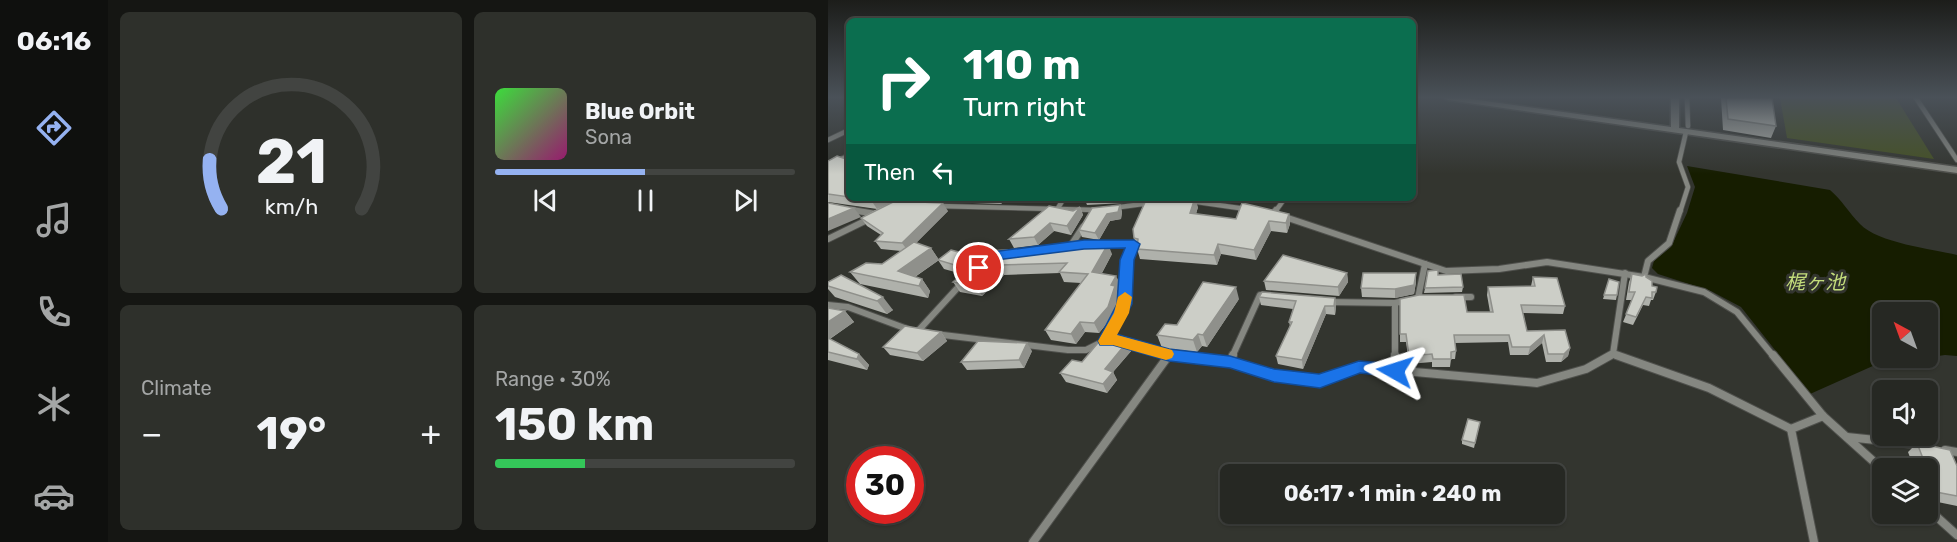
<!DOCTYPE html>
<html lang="en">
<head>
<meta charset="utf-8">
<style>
  body { margin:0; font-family:Rubik,"Noto Sans JP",sans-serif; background:#2e302b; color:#f1f3f6; height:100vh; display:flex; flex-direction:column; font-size:22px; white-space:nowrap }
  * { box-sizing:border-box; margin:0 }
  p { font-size:20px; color:#a4a6a6 }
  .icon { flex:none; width:33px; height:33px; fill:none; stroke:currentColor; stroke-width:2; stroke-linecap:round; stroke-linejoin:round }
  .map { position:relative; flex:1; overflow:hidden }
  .sheet { display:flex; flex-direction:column; gap:12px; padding:12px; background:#151613; width:720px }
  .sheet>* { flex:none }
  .banner { position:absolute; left:18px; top:18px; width:570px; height:183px; border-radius:9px; box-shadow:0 2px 4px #0004,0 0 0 2px #424441; background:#0b6e4f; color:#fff; overflow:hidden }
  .needle { width:39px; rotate:319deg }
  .buttons { position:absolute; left:1044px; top:302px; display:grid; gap:12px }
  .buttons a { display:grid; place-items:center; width:66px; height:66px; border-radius:9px; background:#262823; box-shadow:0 2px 4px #0004,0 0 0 2px #424441; font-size:30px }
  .speed { position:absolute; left:18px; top:446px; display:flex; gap:12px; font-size:30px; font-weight:700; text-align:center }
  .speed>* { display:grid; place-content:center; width:78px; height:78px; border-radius:50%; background:#262823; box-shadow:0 2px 4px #0004,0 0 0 2px #424441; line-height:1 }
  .speed .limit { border:9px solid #d22; background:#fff; color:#111 }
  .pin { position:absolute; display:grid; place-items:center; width:51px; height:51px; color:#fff; margin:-26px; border:3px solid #fff; border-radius:50%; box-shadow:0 2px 6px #0007 }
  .me { position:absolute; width:66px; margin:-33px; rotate:276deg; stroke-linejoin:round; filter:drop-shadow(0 0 4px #0008) }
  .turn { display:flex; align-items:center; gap:21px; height:126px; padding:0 18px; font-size:27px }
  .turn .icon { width:78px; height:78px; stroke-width:2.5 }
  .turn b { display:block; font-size:42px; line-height:51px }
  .then { display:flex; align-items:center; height:57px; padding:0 18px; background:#0003; gap:12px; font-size:22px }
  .big { font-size:45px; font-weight:700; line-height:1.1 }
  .sheet .card { flex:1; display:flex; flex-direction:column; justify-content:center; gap:9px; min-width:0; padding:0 21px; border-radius:9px; background:#2e302b }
  .sheet .dial { align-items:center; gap:0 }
  .dial svg { height:156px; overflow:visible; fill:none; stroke:#424441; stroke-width:7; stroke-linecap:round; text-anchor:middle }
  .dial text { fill:#f1f3f6; stroke:none }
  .song { display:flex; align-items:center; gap:18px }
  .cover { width:72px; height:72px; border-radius:9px; background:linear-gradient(135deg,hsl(120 70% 55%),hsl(320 70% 35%)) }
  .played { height:6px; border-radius:3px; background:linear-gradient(90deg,#95b2f1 50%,#424441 50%) }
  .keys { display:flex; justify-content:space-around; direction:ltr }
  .heat { display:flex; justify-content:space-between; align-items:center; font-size:33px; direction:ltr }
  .charge { height:9px; border-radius:4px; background:linear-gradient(90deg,#34c759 30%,#424441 0) }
  .sheet .tiles { flex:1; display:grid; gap:12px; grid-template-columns:repeat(2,1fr) }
  .trip { position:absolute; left:392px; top:464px; width:345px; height:60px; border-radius:9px; background:#262823; box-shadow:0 2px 4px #0004,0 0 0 2px #424441; font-weight:700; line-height:60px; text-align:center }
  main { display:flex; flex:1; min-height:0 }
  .tab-bar { display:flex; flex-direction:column; width:108px; justify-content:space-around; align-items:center; background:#0f100e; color:#a4a6a6 }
  .tab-bar .icon { width:42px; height:42px }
  .tab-bar .active { color:#95b2f1 }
  .tab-bar b { font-size:27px; color:#f1f3f6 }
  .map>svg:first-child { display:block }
  .green { fill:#455122 }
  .water { fill:#161d00; fill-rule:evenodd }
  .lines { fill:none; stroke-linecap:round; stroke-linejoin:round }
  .pedestrian-casing { stroke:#4f504c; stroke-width:6 }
  .minor-far2-casing { stroke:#4f504c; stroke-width:6 }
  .minor-far1-casing { stroke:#4f504c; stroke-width:8 }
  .minor-casing { stroke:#4f504c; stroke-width:10 }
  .tertiary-casing { stroke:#4f504c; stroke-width:3 }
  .secondary-casing { stroke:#4f504c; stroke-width:2 }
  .pedestrian { stroke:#858781; stroke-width:4.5 }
  .minor-far2 { stroke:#858781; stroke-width:4.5 }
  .minor-far1 { stroke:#858781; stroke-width:6 }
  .minor { stroke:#858781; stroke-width:8 }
  .tertiary { fill:#858781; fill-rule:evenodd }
  .secondary { fill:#858781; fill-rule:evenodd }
  .wall { fill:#afb1ab }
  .shaded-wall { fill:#8f908b }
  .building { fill:#cccec7; stroke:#8f908b; stroke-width:1.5 }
  .route { fill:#1a73e8; stroke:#114b97; stroke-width:1.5 }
  .slow { fill:#f59e0b }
  .labels { text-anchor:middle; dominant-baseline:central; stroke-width:6; stroke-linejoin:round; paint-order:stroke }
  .water-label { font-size:20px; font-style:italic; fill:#c3dc7b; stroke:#33352f }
</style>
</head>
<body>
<main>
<nav class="tab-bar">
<b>06:16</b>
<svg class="icon active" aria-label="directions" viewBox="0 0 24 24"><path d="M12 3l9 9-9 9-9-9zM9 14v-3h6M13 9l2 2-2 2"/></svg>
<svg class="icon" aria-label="music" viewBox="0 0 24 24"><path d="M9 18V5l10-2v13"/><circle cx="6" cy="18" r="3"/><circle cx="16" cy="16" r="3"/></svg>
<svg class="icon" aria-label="phone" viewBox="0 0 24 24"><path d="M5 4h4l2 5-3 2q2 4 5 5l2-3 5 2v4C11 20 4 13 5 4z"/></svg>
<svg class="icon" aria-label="climate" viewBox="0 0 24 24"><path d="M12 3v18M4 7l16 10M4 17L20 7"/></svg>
<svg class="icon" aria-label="car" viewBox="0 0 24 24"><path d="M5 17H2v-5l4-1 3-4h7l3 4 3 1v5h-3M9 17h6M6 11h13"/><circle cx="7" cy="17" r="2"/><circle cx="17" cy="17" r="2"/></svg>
</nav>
<section class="sheet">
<div class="tiles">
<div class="card dial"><svg viewBox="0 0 100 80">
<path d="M14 69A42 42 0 1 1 86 69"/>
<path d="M14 69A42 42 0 0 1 8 44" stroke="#95b2f1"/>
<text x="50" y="56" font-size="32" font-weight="700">21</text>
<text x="50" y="72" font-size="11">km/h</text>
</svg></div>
<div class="card">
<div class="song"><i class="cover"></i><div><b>Blue Orbit</b><p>Sona</p></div></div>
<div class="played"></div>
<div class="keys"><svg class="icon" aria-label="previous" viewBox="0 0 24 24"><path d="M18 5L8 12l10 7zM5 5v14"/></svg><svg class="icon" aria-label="pause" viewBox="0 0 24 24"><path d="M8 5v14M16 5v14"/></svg><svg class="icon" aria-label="next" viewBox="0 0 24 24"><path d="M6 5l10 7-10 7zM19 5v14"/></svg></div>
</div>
<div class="card"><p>Climate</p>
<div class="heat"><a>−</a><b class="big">19°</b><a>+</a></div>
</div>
<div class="card"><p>Range · 30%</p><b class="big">150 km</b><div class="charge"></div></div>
</div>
</section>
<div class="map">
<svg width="1129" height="542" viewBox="0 0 1129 542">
  <rect width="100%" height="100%" fill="#33352f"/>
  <!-- green -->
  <path class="green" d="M952,98H1068L1106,159L959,138Z"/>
  <!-- water -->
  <path class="water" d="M859,166L1002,190C1014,200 1021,213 1032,224C1050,243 1104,249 1129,255V356L1117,355L1047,365L982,394L913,307L883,291L830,274L824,268L826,261L843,247L859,213L867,187ZM1054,312H1100V357H1054Z"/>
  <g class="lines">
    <defs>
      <path id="pedestrian" d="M859,98L860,126"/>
      <g id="minor-far2">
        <path d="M1088,98L1129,160"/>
        <path d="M0,140L21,130"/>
        <path d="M362,201L418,209"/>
        <path d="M111,206L269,210"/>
        <path d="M230,208L236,198"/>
        <path d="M285,208L322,203"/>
        <path d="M22,210L34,212"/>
        <path d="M447,212L457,198"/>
        <path d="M852,212L860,187L851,162L858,132"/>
      </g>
      <g id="minor-far1">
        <path d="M24,210L48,214"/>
        <path d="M446,213L448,210"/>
        <path d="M454,216L618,271L671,269L719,262L816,277L876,292L909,312L946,357"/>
        <path d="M0,239L41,219"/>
        <path d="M242,247L306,244L299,260L297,304L277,341"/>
        <path d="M235,249L242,247L255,227"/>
        <path d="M816,277L820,261L841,243L852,210"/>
        <path d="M628,297H643"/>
        <path d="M590,298L597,264"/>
        <path d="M500,302L567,303L580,300"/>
        <path d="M567,303V357"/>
        <path d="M0,305L20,307L82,330"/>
        <path d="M90,331L133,284"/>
        <path d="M107,334L240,350H258L274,342"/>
        <path d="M293,342L341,355"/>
        <path d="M785,354L797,273"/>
        <path d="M340,357H356"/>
        <path d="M404,357L432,295L439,296"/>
        <path d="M780,357L785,354L793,357"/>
      </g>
      <g id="minor">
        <path d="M343,355L402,362L446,375L492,381L531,367L709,383L758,369L783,355"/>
        <path d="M567,355V371"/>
        <path d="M788,355L881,388L963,429"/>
        <path d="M945,355L995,416L1054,469"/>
        <path d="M402,362L405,355"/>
        <path d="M1019,437L1095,445"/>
        <path d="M1117,450L1129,452"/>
        <path d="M1100,509L1129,535"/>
        <path d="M205,542L341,355"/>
        <path d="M986,542L963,429L995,416"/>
      </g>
      <path id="tertiary" d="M616,98H636L843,127V98H851V128L1129,167V173L620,100Z"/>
      <path id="secondary" d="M21,153V160L0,170V163Z"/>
    </defs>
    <!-- pedestrian casing -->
    <use href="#pedestrian" class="pedestrian-casing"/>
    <!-- minor-far2 casing -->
    <use href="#minor-far2" class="minor-far2-casing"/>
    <!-- minor-far1 casing -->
    <use href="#minor-far1" class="minor-far1-casing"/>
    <!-- minor casing -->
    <use href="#minor" class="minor-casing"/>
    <!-- tertiary casing -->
    <use href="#tertiary" class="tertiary-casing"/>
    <!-- secondary casing -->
    <use href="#secondary" class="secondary-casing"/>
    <!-- pedestrian -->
    <use href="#pedestrian" class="pedestrian"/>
    <!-- minor-far2 -->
    <use href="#minor-far2" class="minor-far2"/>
    <!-- minor-far1 -->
    <use href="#minor-far1" class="minor-far1"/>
    <!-- minor -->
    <use href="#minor" class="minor"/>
    <!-- tertiary -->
    <use href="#tertiary" class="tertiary"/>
    <!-- secondary -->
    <use href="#secondary" class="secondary"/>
  </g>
  <!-- wall -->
  <g class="wall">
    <path d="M893,98H944L948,126L943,138L895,130Z"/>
    <path d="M21,160V198H75L69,201L120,211L88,243L103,248L111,260L87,277L94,279L102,291L100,298L32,284L22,272L54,264L73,251L53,249L47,241L53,235L39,226L33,218L49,209L0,202V161Z"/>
    <path d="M86,198H179L173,204L88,201Z"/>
    <path d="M259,198H297V199L296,203L259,205L257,200Z"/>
    <path d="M416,198H434L430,203L416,200Z"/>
    <path d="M292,205L294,212L293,219L282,221L271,240L254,237L251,230Z"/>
    <path d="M252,207L255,215L243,235L226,231L210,245L186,248L181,239L245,211Z"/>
    <path d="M370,207L368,214L408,219L461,214L462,224L459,233L443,231L428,260L393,254L389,265L312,259L306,238Z"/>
    <path d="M284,254L274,273L293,285L289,291L291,296L284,317L271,333L257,332L248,344L223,340L217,330L253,283L236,282L232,273L176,275L154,296L132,292L125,282L134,274L116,269L110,260L142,255L147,263Z"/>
    <path d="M519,273L520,282L511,296L438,290L436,281Z"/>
    <path d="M588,273V282L586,294L567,298L534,297L533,288Z"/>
    <path d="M804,274L818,277L828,292L825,300H823L821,306L815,305L805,325L795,322L804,300H798L801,282Z"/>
    <path d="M13,275L65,310L59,314L7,297L0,289V282Z"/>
    <path d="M705,277L737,306L735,314L694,313L699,331L737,330L742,348L740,356L733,362H718L714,343L700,355H682L680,342L627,343L628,351L627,359H623L622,367H604V362L581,364L578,342H572V299L639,312H662L659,295L660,287L703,286Z"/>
    <path d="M781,279L789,295L788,300L775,299Z"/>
    <path d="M635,287L634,292L596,293L597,288Z"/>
    <path d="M431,297L507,298L508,307L507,315L498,314L475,369L450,364L448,356L462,326L461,322L465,309L433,305Z"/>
    <path d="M411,299L379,347L374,346L369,352L334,348L329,335Z"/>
    <path d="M0,308L17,311L26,322L2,339L31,354L41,365L39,370L0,360Z"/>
    <path d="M113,332L119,341L95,361L62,355L55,347Z"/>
    <path d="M300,341L304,350L285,372L289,380L279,393L238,382L232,373L254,362Z"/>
    <path d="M204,351L196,368L139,370L133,362Z"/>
    <path d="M652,422L646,448L634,444V440Z"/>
    <path d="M1089,443L1129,466V506L1100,500V468H1086L1080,452Z"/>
  </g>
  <!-- shaded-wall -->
  <g class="shaded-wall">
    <path d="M48,198H75L49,209L43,200Z"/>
    <path d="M170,198H179L173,204Z"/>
    <path d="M367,198L370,207L365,223L362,213Z"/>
    <path d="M429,198H434L430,203Z"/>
    <path d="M115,203L120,211L80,251L74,243Z"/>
    <path d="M292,205L294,212L293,219L282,221L271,240L267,233L279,214Z"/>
    <path d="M252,207L255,215L243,235L239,226Z"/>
    <path d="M26,208L33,217L0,231V219Z"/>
    <path d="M461,214L462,224L459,233L458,223Z"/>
    <path d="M441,221L443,231L428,260L426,250Z"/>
    <path d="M222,223L226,231L210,245L206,237Z"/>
    <path d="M280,244L284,254L269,282L264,272Z"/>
    <path d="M390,244L393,254L389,265L386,255Z"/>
    <path d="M103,248L111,260L79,282L70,271Z"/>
    <path d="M142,255L147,264L135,275L130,266Z"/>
    <path d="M170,265L176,275L154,296L148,286Z"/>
    <path d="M519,273L520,282L511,296L510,287Z"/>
    <path d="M588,273V282L586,294L567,298V289Z"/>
    <path d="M288,276L293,285L289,291L291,296L284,317L271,333L266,323L283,285Z"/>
    <path d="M94,279L102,291L100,298L91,286Z"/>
    <path d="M408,287L411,299L379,347L375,335Z"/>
    <path d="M55,297L65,310L59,314L49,301Z"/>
    <path d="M507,298L508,307L507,315L506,306Z"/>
    <path d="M497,306L498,314L475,369L474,360Z"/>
    <path d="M17,311L26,322L0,340V322Z"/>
    <path d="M252,322L257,332L248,344L243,334Z"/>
    <path d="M113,332L119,341L95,361L89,353Z"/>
    <path d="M370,334L374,346L369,352L365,340Z"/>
    <path d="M716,335L714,343L700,355L702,347Z"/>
    <path d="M300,341L304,350L285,372L289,380L279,393L275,384L277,369Z"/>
    <path d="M199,343L204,351L196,368L191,360Z"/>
    <path d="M742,348L740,356L733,362L736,354Z"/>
    <path d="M31,354L41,365L39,370L29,359Z"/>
  </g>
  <!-- building -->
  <g class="building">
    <path d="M898,98H944L948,126L900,119Z"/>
    <path d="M9,156L21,160V197L0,194V161Z"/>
    <path d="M26,198H48L43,200Z"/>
    <path d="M259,198H295V199L257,200Z"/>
    <path d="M333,198H367L362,213L408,219L414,203L461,214L458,223L441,221L426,250L390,244L386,255L309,249L310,239L306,238L305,229L318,200Z"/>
    <path d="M67,201L115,203L74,243L47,241L55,233L33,218Z"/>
    <path d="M0,203L26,208L0,219Z"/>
    <path d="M292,205L290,212L279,214L267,233L251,230L264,208Z"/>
    <path d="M221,206L245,211L252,207L239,226L222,223L206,237L181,239Z"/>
    <path d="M86,242L103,248L70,271L94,279L91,286L22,272L38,263L54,264Z"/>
    <path d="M280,244L264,272L288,276L283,285L287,286L280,307L266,323L252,322L243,334L217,330L260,274L231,272L239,263L170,265L148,286L125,282L160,251Z"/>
    <path d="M123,250L142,255L130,266L110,260Z"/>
    <path d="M455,255L519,273L510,287L436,281Z"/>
    <path d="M610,270V275L633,274L635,287L597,288L600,271Z"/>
    <path d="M535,273H588L586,285L567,289L533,288Z"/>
    <path d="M804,274L814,276L818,274V277L824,281V286L829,287L828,292H824V298L818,297L808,317L798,314L807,292H801Z"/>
    <path d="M13,275L55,297L49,301L0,286V282Z"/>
    <path d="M705,277L729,278L737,306L693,305L699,331L737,330L742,348L736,354H720L716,335L702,347H684L681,335H626L628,351L623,352V359H605L604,354L581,356L578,334H572V299L591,295H636L639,312H665L660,287L707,286Z"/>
    <path d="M781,279L791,282L789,295H776Z"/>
    <path d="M375,282L408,287L375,335L370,334L365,340L329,335L337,324L349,325Z"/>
    <path d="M434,292L507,298L506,306H497L474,360L448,356L464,322H461L468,301L431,297Z"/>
    <path d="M0,308L17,311L0,322Z"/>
    <path d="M77,326L113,332L89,353L55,347Z"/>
    <path d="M281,336L300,341L277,369L285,372L275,384L232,373L244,360L254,362L274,338Z"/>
    <path d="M0,338L31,354L29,359L0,352Z"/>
    <path d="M150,341L199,343L191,360L133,362Z"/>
    <path d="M640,419L652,422L647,443L634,440Z"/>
    <path d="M1089,443L1122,450L1129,466V496L1108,492Z"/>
  </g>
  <!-- sky -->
  <linearGradient id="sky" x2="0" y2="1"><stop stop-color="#1c1d1a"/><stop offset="0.56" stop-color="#4a5158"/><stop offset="1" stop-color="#4a5158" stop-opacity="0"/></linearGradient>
  <rect width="1129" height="174" fill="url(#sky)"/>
  <!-- route -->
  <path class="route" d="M256,240H306L312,244L306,260L304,304L288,334L341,349L402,356L446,369L491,374L531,361L567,364L575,371L567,377L532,373L492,388L446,382L402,368L341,361L285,345H272L270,341L289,304L292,260L297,248L256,249L168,260L151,273L144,268L164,252Z"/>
  <!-- slow -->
  <path class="slow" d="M297,292L304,297L301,313L289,335L344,350L346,354L344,358L338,360L285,345H272L270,341L286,313L290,297Z"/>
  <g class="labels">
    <!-- water labels -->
    <g class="water-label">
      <text x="987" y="282">梶ヶ池</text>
    </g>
  </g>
</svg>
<div class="buttons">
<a><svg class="needle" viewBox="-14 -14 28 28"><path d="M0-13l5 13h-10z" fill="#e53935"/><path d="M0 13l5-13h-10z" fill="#a4a6a6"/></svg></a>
<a><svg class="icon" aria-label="sound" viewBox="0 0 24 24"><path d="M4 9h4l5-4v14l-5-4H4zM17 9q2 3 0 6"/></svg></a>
<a><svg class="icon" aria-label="layers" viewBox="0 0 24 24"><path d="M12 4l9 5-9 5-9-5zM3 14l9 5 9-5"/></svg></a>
</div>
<div class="speed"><div class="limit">30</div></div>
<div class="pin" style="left:151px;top:268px;background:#d93025"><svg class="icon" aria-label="arrive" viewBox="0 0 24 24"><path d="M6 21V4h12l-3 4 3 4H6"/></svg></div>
<svg class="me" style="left:567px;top:371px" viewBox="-20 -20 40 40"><path d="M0-17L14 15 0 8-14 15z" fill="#1a73e8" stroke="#fff" stroke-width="4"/></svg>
<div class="trip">06:17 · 1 min · 240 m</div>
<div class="banner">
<div class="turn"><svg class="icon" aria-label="right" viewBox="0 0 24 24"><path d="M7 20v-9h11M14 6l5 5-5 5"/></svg><div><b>110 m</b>Turn right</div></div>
<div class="then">Then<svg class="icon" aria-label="left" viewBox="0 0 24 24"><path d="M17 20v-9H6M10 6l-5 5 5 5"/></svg></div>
</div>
</div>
</main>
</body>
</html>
